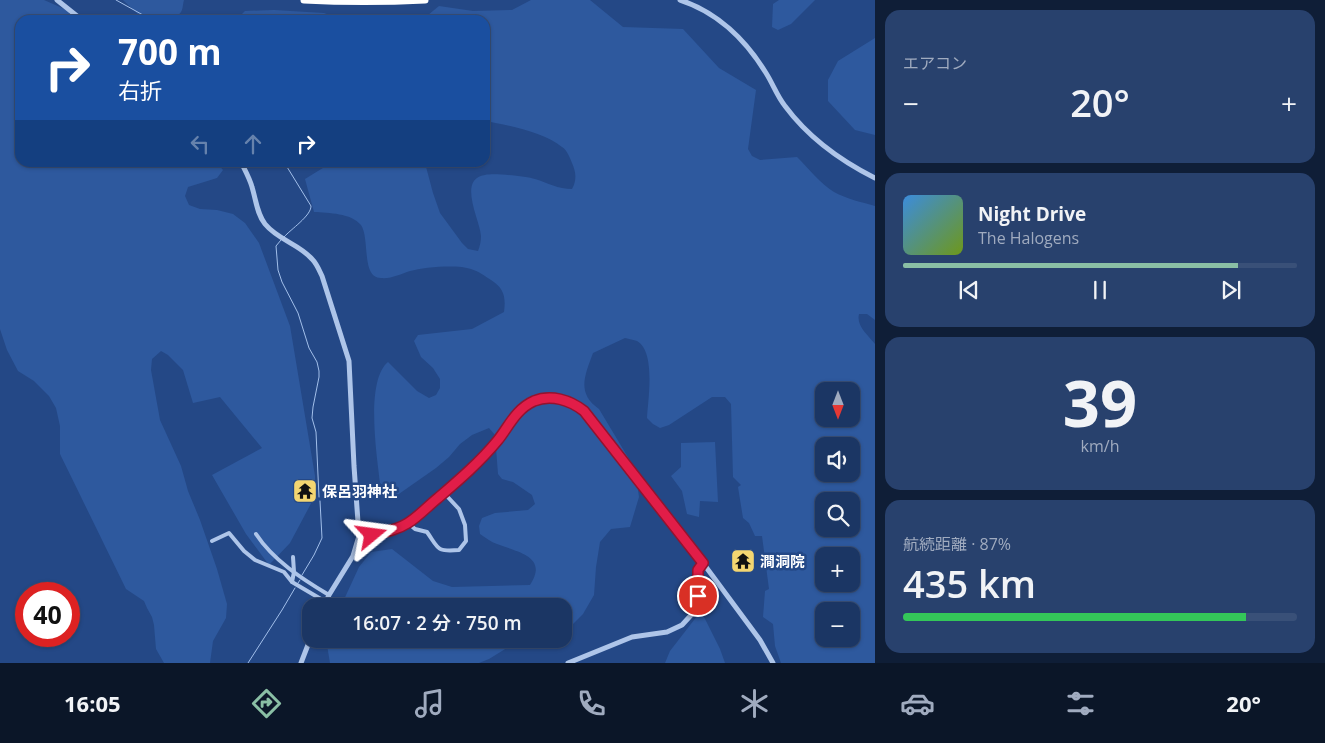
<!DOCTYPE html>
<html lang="ja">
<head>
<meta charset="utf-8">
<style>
  body { margin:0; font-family:"Open Sans","Noto Sans JP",sans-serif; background:#28416d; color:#f1f3f6; height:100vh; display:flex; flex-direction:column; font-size:19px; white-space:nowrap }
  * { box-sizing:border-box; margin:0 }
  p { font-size:16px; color:#a0abbf }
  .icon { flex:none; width:28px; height:28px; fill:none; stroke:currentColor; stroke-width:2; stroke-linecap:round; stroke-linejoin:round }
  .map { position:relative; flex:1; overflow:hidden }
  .panel { display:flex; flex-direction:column; gap:10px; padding:10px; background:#0f1e37; width:450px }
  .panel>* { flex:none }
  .guide { position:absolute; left:15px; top:15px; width:475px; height:152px; border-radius:15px; box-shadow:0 1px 4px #0004,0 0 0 1px #395078; background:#1a4fa0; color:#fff; overflow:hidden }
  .needle { width:32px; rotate:180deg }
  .fabs { position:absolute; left:815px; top:382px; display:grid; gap:10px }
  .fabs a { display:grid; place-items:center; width:45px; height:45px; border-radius:10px; background:#1b3664; box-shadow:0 1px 4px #0004,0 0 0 1px #395078; font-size:25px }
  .speed { position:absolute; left:15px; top:582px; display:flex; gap:10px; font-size:25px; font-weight:700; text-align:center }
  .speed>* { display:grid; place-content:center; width:65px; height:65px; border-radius:50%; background:#1b3664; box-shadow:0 1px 4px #0004,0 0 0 1px #395078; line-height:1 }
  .speed .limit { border:8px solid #d22; background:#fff; color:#111 }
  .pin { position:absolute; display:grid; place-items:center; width:42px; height:42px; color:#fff; margin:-21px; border:2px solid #fff; border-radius:50%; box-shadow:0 1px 5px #0007 }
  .me { position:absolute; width:55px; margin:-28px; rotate:74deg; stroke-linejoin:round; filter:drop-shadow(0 0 4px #0008) }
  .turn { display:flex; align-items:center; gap:18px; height:105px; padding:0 20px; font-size:22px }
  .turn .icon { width:65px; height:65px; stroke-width:2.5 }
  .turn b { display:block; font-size:35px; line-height:42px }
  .lanes { display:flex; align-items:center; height:48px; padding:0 20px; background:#0003; justify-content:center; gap:25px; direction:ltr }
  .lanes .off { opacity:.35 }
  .big { font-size:38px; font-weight:600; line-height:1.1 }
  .panel .widget { flex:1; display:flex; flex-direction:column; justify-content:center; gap:8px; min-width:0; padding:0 18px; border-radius:15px; background:#28416d }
  .panel .dial { align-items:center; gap:0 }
  .dial b { font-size:65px; line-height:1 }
  .song { display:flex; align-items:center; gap:15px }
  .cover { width:60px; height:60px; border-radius:8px; background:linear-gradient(135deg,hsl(210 70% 55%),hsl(80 70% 35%)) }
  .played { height:5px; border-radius:2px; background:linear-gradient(90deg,#8abfa5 85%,#395078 85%) }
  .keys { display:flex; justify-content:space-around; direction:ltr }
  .heat { display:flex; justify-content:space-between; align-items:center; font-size:28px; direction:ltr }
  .charge { height:8px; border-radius:4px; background:linear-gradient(90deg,#34c759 87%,#395078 0) }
  .trip { position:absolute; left:302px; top:598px; width:270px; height:50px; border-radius:15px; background:#1b3664; box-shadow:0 1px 4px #0004,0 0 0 1px #395078; font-weight:600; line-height:50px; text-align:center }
  .dock { display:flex; height:80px; justify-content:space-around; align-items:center; background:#0b1628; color:#a0abbf }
  .dock .icon { width:35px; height:35px }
  .dock .on { color:#8abfa5 }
  .dock b { font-size:22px; color:#f1f3f6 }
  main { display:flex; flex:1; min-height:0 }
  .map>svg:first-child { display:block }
  .green { fill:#2e599e; fill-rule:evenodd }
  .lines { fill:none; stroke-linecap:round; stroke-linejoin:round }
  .stream { stroke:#a2bfea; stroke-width:1 }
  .minor { stroke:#aec5e9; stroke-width:4 }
  .tertiary { stroke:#aec5e9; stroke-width:5 }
  .motorway { stroke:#fff; stroke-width:7 }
  .route-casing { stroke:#92132f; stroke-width:12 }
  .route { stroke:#e11d48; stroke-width:9 }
  .labels { text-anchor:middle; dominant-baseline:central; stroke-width:5; stroke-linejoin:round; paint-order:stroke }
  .poi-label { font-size:15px; font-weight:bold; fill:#fff; stroke:#244886; text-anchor:start }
</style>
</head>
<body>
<main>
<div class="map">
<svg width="875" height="663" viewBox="0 0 875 663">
  <rect width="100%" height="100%" fill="#244886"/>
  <!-- green -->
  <g class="green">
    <path d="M0,0H44L69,11L70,20H20V162L217,163L223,170L217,178L188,187L185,196L189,205L200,209L217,210L233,214L245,223L259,243L290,326L315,476V496L290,543L269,565L246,534L212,475L262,448L220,397L193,403L183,370L168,355L161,351L152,359L151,370L160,420L181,466L188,491L200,520L217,569L227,604L226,618L213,641L210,663H164L156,649L154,625L152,617L147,608L144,601L126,589L60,454V426L56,408L49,396L34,381L18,371L7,350L0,329Z"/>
    <path d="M123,0H184C183,3 183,9 181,12C174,22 154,22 143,19Z"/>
    <path d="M531,0H590L623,27L683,29L719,68L756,90L748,149L752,156L760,160L797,157C809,169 820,183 834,192C847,199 861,202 875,206V320L867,314H859C856,326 868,335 875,344V663H781L775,646L773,624L763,617L765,591L769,589L762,536H755L749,523L743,518L738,487L741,485L733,477L731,404L725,397H712L669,425L660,428L653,424L647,418C648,399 656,352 637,341C634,340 629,339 625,338L593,353C585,375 576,393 599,409L635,469L639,497L630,527L611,529L600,542L596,567L594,595L583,614L572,625L564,627V606H341L359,567L371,552L392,549L433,581L452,587L530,585C549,556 517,552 497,544C491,542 486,538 480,534L479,526L482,518L495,513L528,510L535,504L532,495L513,482L502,479L498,474L495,435L489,428L472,435L460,444L449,457L436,468L396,496L380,483C377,456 365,381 388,362L417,391L429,398L436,395L440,388V379L433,368L421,357L414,341L418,335L472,329L504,312C506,297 504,288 491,280C485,276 478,271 471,269C458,264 424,267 410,271C401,274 391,279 381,278C361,278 370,238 361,225C351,213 329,213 314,212L305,179L331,163H425L433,193L440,213L462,243L468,249L478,251C480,246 481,241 481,236C480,220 457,179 485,175C494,173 526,176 535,179C548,183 558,189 572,189C577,180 576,172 572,163C570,158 567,150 562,147C544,132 508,125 485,121V20H422L439,6L473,11L512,10ZM824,391H851V419H824ZM824,446H851V474H824ZM824,501H851V529H824ZM824,556H851V584H824ZM824,611H851V639H824Z"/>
    <path d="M779,0H815L791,24L778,30L772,27L773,4Z"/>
    <path d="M274,10L324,13L344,20H236L245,11Z"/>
    <path d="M875,38V135L855,130L828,101V80L838,61Z"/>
    <path d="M715,442L718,502L700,501L699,517L687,514L682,491L671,476L681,467V443Z"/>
    <path d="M701,611L720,649L725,663H665L670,651Z"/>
    <path d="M326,639H521L489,659L479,663H330Z"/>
  </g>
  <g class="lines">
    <!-- stream -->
    <g class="stream">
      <path d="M116,0L152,20"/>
      <path d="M284,162L311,206C311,216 291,229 284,237"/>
      <path d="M281,240L276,246L278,270L282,282L298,313L309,348L317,362L319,371V377L313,407L312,418L316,432L319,497"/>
      <path d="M302,575L314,555L322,538L320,501"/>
      <path d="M298,583L300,580"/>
      <path d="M248,663L282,610L295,588"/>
    </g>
    <!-- minor -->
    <g class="minor">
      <path d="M408,523L415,529L427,532C439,549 436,552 459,550L466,541L465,525L459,509L444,493"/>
      <path d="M256,534C273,560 302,579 329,595"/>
      <path d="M212,541L229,533L244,551L255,560L284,572L292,582L326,602"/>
      <path d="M292,582L294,572L293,557"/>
    </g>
    <!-- tertiary -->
    <g class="tertiary">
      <path d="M57,0L82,20"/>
      <path d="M680,0C717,12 746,40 766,73C773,84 777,96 785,106C808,137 841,161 875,178"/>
      <path d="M241,162C245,170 250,179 252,187C256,200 257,214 265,224C278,240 299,244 312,259C317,264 319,270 322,276L349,361L354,466L359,536L353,556L329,595L324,606"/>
      <path d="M359,536C376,535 391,532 406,524C418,518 428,506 438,498C458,481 477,465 493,445C505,432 512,414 527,405C546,393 568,399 584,411L703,563L760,640L773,663"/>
      <path d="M301,663L311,637"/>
      <path d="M568,663L632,637L667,632L682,625L693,613L696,604L698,570L703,563"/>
    </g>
    <!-- motorway -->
    <path class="motorway" d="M304,0C344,2 384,2 425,0"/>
  </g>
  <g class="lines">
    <defs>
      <path id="route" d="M372,535C385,532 397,530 408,523C419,516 428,506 438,498C459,480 480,462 498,440C509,426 516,409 534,401C551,394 570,400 584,411L703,563L698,570V596"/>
    </defs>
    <!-- route casing -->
    <use href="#route" class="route-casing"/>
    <!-- route -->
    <use href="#route" class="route"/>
  </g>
  <!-- icons -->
  <defs>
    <symbol id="temple-square" viewBox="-11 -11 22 22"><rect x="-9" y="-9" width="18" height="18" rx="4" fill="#f4d671" stroke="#244886"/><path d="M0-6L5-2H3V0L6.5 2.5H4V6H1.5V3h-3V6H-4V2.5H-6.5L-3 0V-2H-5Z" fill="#111"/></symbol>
  </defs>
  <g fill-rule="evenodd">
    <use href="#temple-square" x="291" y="477" width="28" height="28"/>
    <use href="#temple-square" x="729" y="547" width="28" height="28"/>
  </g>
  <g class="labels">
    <!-- poi labels -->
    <g class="poi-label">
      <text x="322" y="491">保呂羽神社</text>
      <text x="760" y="561">澗洞院</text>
    </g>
  </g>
</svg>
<div class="fabs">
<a><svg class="needle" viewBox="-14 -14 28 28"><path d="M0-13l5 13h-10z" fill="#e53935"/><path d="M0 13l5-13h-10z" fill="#a0abbf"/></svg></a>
<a><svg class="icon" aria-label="sound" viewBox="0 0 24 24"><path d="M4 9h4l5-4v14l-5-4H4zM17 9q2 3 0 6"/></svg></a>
<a><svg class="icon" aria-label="search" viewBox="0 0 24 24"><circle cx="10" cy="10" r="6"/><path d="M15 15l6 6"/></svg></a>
<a>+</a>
<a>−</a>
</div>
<div class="speed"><div class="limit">40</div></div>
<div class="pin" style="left:698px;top:596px;background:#d93025"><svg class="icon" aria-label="arrive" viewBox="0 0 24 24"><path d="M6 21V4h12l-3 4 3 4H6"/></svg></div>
<svg class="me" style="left:372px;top:535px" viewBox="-20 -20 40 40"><path d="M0-17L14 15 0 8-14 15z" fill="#e11d48" stroke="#fff" stroke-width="4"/></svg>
<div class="trip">16:07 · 2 分 · 750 m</div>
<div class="guide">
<div class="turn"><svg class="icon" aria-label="right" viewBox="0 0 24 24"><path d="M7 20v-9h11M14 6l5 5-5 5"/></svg><div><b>700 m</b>右折</div></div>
<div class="lanes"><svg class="icon off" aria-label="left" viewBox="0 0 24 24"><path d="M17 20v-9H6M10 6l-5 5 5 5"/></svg><svg class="icon off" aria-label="ahead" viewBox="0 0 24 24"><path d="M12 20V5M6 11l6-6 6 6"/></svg><svg class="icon" aria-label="right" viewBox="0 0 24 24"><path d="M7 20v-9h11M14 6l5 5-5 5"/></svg></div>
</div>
</div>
<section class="panel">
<div class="widget"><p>エアコン</p>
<div class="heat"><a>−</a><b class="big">20°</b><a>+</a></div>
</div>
<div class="widget">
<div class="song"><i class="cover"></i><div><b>Night Drive</b><p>The Halogens</p></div></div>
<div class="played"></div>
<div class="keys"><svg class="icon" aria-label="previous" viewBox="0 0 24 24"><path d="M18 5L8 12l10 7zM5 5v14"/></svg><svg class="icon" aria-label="pause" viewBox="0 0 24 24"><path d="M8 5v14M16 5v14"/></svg><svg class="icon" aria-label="next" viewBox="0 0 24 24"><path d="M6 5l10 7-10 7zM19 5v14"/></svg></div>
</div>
<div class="widget dial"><b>39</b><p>km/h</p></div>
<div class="widget"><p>航続距離 · 87%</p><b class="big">435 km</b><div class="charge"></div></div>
</section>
</main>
<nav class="dock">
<b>16:05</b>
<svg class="icon on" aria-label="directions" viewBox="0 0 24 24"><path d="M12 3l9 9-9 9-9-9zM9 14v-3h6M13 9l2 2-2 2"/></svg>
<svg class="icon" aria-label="music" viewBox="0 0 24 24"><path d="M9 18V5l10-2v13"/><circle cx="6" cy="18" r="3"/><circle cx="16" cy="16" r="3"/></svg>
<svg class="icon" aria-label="phone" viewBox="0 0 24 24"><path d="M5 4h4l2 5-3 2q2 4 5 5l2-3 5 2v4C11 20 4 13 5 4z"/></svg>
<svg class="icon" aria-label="climate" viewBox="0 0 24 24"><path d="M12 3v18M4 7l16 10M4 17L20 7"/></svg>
<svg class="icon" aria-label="car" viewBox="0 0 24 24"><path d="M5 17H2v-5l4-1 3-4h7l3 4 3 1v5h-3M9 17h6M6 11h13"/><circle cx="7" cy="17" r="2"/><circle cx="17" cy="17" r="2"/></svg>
<svg class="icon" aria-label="filters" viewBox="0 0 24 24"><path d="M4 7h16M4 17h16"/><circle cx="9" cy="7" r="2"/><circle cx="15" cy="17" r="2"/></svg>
<b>20°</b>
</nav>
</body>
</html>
